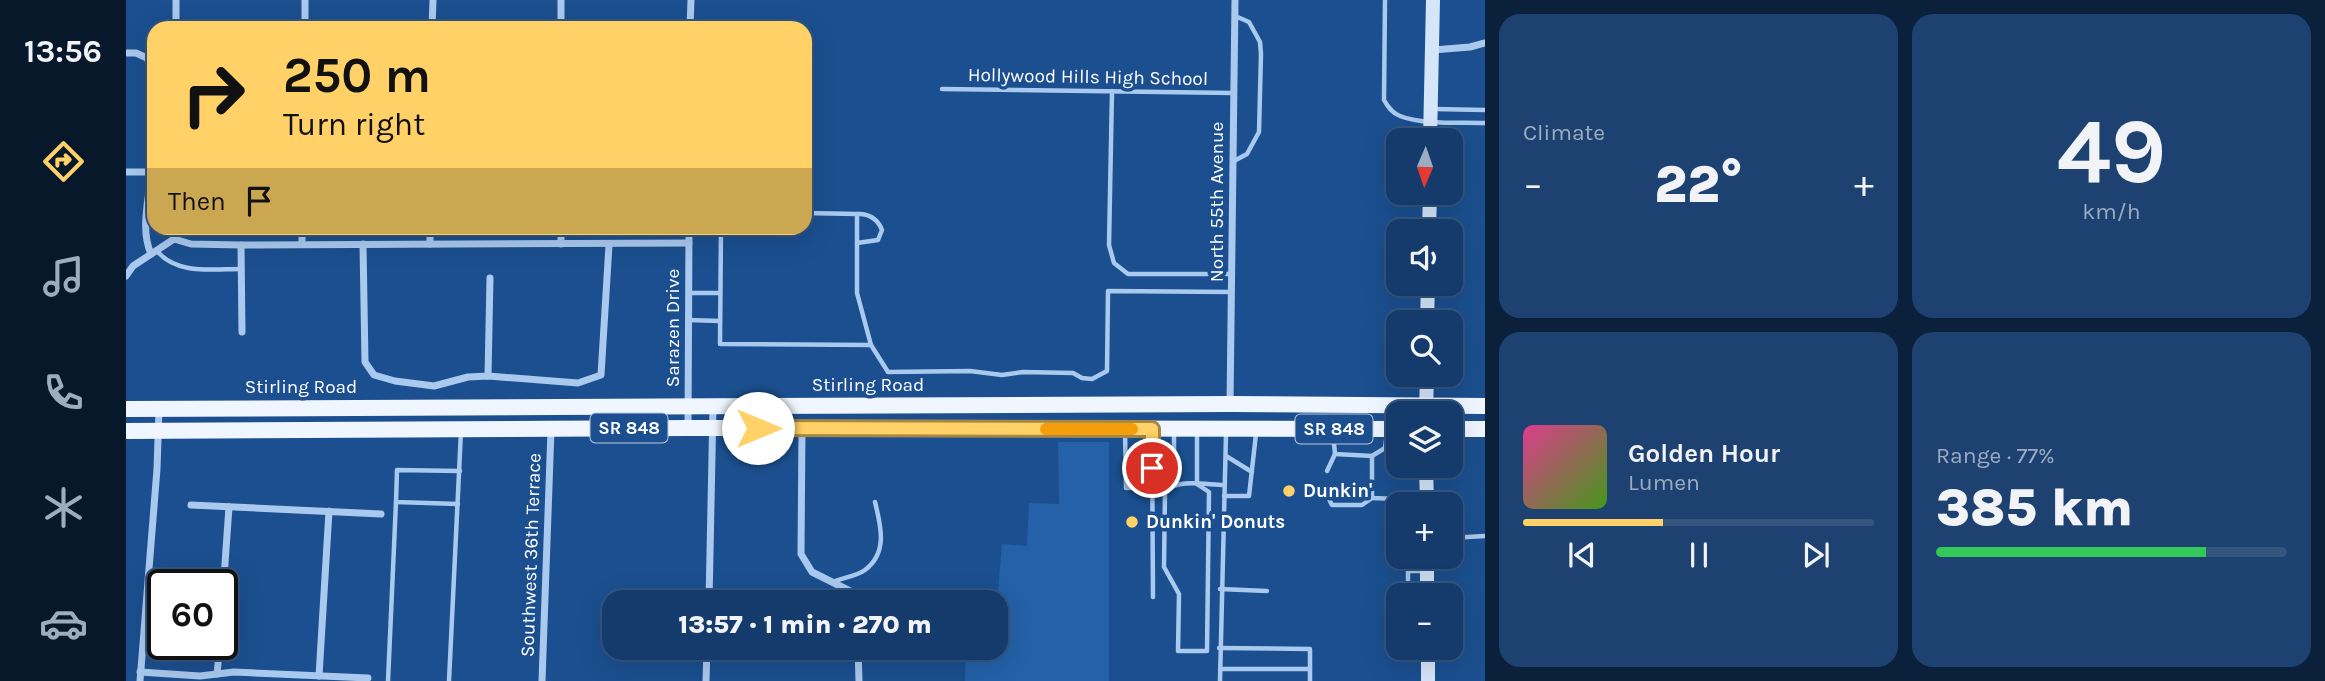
<!DOCTYPE html>
<html lang="en">
<head>
<meta charset="utf-8">
<style>
  body { margin:0; font-family:Karla,sans-serif; background:#1d4271; color:#f1f3f6; height:100vh; display:flex; flex-direction:column; font-size:26px; white-space:nowrap }
  * { box-sizing:border-box; margin:0 }
  p { font-size:23px; color:#9dadc1 }
  .icon { flex:none; width:38px; height:38px; fill:none; stroke:currentColor; stroke-width:2; stroke-linecap:round; stroke-linejoin:round }
  .map { position:relative; flex:1; overflow:hidden }
  .drawer { display:flex; flex-direction:column; gap:14px; padding:14px; background:#0b203b; width:840px }
  .drawer>* { flex:none }
  .guide { position:absolute; left:21px; top:21px; width:665px; height:214px; border-radius:21px; box-shadow:0 7px 28px #0002,0 0 0 2px #33557e; background:#ffd166; color:#111; overflow:hidden }
  .needle { width:46px; rotate:182deg }
  .controls { position:absolute; left:1260px; top:128px; display:grid; gap:14px }
  .controls a { display:grid; place-items:center; width:77px; height:77px; border-radius:14px; background:#143b6b; box-shadow:0 7px 28px #0002,0 0 0 2px #33557e; font-size:35px }
  .speed { position:absolute; left:21px; top:569px; display:flex; gap:14px; font-size:35px; font-weight:700; text-align:center }
  .speed>* { display:grid; place-content:center; width:91px; height:91px; border-radius:50%; background:#143b6b; box-shadow:0 7px 28px #0002,0 0 0 2px #33557e; line-height:1 }
  .speed .limit { border:4px solid #111; border-radius:10px; background:#fff; color:#111 }
  .pin { position:absolute; display:grid; place-items:center; width:60px; height:60px; color:#fff; margin:-30px; border:4px solid #fff; border-radius:50%; box-shadow:0 2px 7px #0007 }
  .me { position:absolute; width:77px; margin:-38px; rotate:90deg; stroke-linejoin:round; filter:drop-shadow(0 0 5px #0008) }
  .turn { display:flex; align-items:center; gap:24px; height:147px; padding:0 21px; font-size:32px }
  .turn .icon { width:91px; height:91px; stroke-width:2.5 }
  .turn b { display:block; font-size:49px; line-height:60px }
  .then { display:flex; align-items:center; height:66px; padding:0 21px; background:#0003; gap:14px; font-size:26px }
  .big { font-size:52px; font-weight:800; line-height:1.1 }
  .drawer .tile { flex:1; display:flex; flex-direction:column; justify-content:center; gap:10px; min-width:0; padding:0 24px; border-radius:21px; background:#1d4271 }
  .drawer .dial { align-items:center; gap:0 }
  .dial b { font-size:91px; line-height:1 }
  .song { display:flex; align-items:center; gap:21px }
  .cover { width:84px; height:84px; border-radius:10px; background:linear-gradient(135deg,hsl(330 70% 55%),hsl(100 70% 35%)) }
  .played { height:7px; border-radius:4px; background:linear-gradient(90deg,#ffd166 40%,#33557e 40%) }
  .keys { display:flex; justify-content:space-around; direction:ltr }
  .heat { display:flex; justify-content:space-between; align-items:center; font-size:38px; direction:ltr }
  .charge { height:10px; border-radius:5px; background:linear-gradient(90deg,#34c759 77%,#33557e 0) }
  .drawer .tiles { flex:1; display:grid; gap:14px; grid-template-columns:repeat(2,1fr) }
  .trip { position:absolute; left:476px; top:590px; width:406px; height:70px; border-radius:21px; background:#143b6b; box-shadow:0 7px 28px #0002,0 0 0 2px #33557e; font-weight:800; line-height:70px; text-align:center }
  main { display:flex; flex:1; min-height:0 }
  .menu { display:flex; flex-direction:column; width:126px; justify-content:space-around; align-items:center; background:#08182b; color:#9dadc1 }
  .menu .icon { width:49px; height:49px }
  .menu .on { color:#ffd166 }
  .menu b { font-size:32px; color:#f1f3f6 }
  .map>svg:first-child { display:block }
  .green { fill:#2461a8 }
  .lines { fill:none; stroke-linecap:round; stroke-linejoin:round }
  .lane { stroke:#a9c9ee; stroke-width:4.5 }
  .street { stroke:#a9c9ee; stroke-width:7 }
  .secondary { stroke:#d6e6fa; stroke-width:14 }
  .primary { stroke:#f0f6ff; stroke-width:16 }
  .route-casing { stroke:#a68842; stroke-width:18 }
  .route { stroke:#ffd166; stroke-width:12 }
  .slow { stroke:#f59e0b; stroke-width:12 }
  .poi-dot { fill:#ffd166; stroke:#1b4f8f; stroke-width:2.5 }
  .labels { text-anchor:middle; dominant-baseline:central; stroke-width:7; stroke-linejoin:round; paint-order:stroke }
  .shield { fill:#1b4f8f; stroke:#bbcadd; stroke-width:2 }
  .shield-label { font-size:18px; font-weight:bold; fill:#fff }
  .street-label { font-size:19px; fill:#fff; stroke:#1b4f8f }
  .poi-label { font-size:19px; font-weight:bold; fill:#fff; stroke:#1b4f8f; text-anchor:start }
</style>
</head>
<body>
<main>
<nav class="menu">
<b>13:56</b>
<svg class="icon on" aria-label="directions" viewBox="0 0 24 24"><path d="M12 3l9 9-9 9-9-9zM9 14v-3h6M13 9l2 2-2 2"/></svg>
<svg class="icon" aria-label="music" viewBox="0 0 24 24"><path d="M9 18V5l10-2v13"/><circle cx="6" cy="18" r="3"/><circle cx="16" cy="16" r="3"/></svg>
<svg class="icon" aria-label="phone" viewBox="0 0 24 24"><path d="M5 4h4l2 5-3 2q2 4 5 5l2-3 5 2v4C11 20 4 13 5 4z"/></svg>
<svg class="icon" aria-label="climate" viewBox="0 0 24 24"><path d="M12 3v18M4 7l16 10M4 17L20 7"/></svg>
<svg class="icon" aria-label="car" viewBox="0 0 24 24"><path d="M5 17H2v-5l4-1 3-4h7l3 4 3 1v5h-3M9 17h6M6 11h13"/><circle cx="7" cy="17" r="2"/><circle cx="17" cy="17" r="2"/></svg>
</nav>
<div class="map">
<svg width="1359" height="681" viewBox="0 0 1359 681">
  <rect width="100%" height="100%" fill="#1b4f8f"/>
  <!-- green -->
  <path class="green" d="M932,442H983V681H839L840,648H870V613L876,544L901,546L903,503L933,504Z"/>
  <g class="lines">
    <!-- lane -->
    <g class="lane">
      <path d="M1259,0L1258,100C1262,107 1266,113 1274,116C1296,125 1335,122 1359,123"/>
      <path d="M816,89L1107,93"/>
      <path d="M986,91L983,245L988,263L1002,274H1105"/>
      <path d="M1307,109L1359,110"/>
      <path d="M1108,161L1121,154L1133,132L1135,54L1134,42L1123,22L1109,16"/>
      <path d="M731,214C742,213 752,219 756,230L752,240L731,243"/>
      <path d="M595,228L594,344L745,345L731,293V214L679,213"/>
      <path d="M31,251C51,275 86,269 115,269"/>
      <path d="M562,293H594"/>
      <path d="M562,320L594,321"/>
      <path d="M745,345L762,372L844,371L876,375L897,372L947,373L956,378L966,379L981,371L982,291L1105,292"/>
      <path d="M999,431L1000,488L1026,487"/>
      <path d="M1026,433L1027,597"/>
      <path d="M1048,433V484"/>
      <path d="M1207,433L1209,454L1246,456V498L1299,500"/>
      <path d="M1100,456L1126,472"/>
      <path d="M1246,456L1259,448L1261,433"/>
      <path d="M1201,471L1209,454"/>
      <path d="M1071,484L1083,492L1081,651H1052L1053,594L1038,567L1039,492C1051,478 1081,485 1098,485"/>
      <path d="M1071,484V433"/>
      <path d="M1200,488L1201,495L1206,505H1236L1246,498"/>
      <path d="M1098,496H1123L1130,434"/>
      <path d="M332,504L270,502L271,470L334,471"/>
      <path d="M1325,538L1359,536"/>
      <path d="M707,582C716,578 731,576 739,570C762,553 755,526 749,502"/>
      <path d="M1094,589L1141,591"/>
      <path d="M1282,595V571H1297"/>
      <path d="M1093,648L1184,649V681"/>
      <path d="M1094,669H1184"/>
      <path d="M262,681L270,502"/>
      <path d="M323,681L335,431"/>
      <path d="M1094,681L1100,434"/>
    </g>
    <!-- street -->
    <g class="street">
      <path d="M435,0V28"/>
      <path d="M50,28V0"/>
      <path d="M179,28V0"/>
      <path d="M306,28L307,0"/>
      <path d="M564,28L565,0"/>
      <path d="M1307,50L1344,47L1359,43"/>
      <path d="M0,53H10L21,58L26,69C26,104 28,139 25,173C23,200 14,229 25,254"/>
      <path d="M0,172H25"/>
      <path d="M435,228V244"/>
      <path d="M48,239L65,244L115,245L563,243"/>
      <path d="M176,243V228"/>
      <path d="M237,244L239,362L248,375L269,381L308,386L342,377L362,376L452,383L475,375L483,245"/>
      <path d="M304,244V228"/>
      <path d="M115,245L116,332"/>
      <path d="M0,276L7,266L48,239V228"/>
      <path d="M362,376L364,278"/>
      <path d="M1104,404L1109,0"/>
      <path d="M562,428L563,228"/>
      <path d="M676,428L675,554L686,572L724,591L729,602"/>
      <path d="M65,505L255,514"/>
      <path d="M583,602L587,407"/>
      <path d="M96,606L103,507"/>
      <path d="M732,648L733,681"/>
      <path d="M14,672L74,676L108,672L242,678"/>
      <path d="M91,674L94,644"/>
      <path d="M193,676L203,511"/>
      <path d="M14,681L31,469L33,409"/>
      <path d="M416,681L425,430"/>
      <path d="M580,681L581,648"/>
    </g>
    <!-- secondary -->
    <g class="secondary">
      <path d="M1304,140L1307,0"/>
      <path d="M1303,231L1304,192"/>
      <path d="M1301,322L1302,284"/>
      <path d="M1300,413L1301,374"/>
      <path d="M1300,466L1301,504"/>
      <path d="M1301,556V595"/>
      <path d="M1302,648V681"/>
    </g>
    <!-- primary -->
    <g class="primary">
      <path d="M0,409L1104,404L1359,406"/>
      <path d="M1325,429H1359"/>
      <path d="M0,431L562,428L1272,429"/>
    </g>
  </g>
  <g class="lines">
    <defs>
      <path id="route" d="M632,428L1026,429V468"/>
    </defs>
    <!-- route casing -->
    <use href="#route" class="route-casing"/>
    <!-- route -->
    <use href="#route" class="route"/>
    <!-- slow -->
    <path class="slow" d="M920,429H1006"/>
  </g>
  <!-- markers -->
  <g class="poi-dot">
    <circle cx="1163" cy="491" r="7"/>
    <circle cx="1006" cy="522" r="7"/>
  </g>
  <g class="labels">
    <!-- shield labels -->
    <g class="shield">
      <rect x="464.5" y="413.5" width="77" height="29" rx="5"/>
      <rect x="1169.5" y="414.5" width="77" height="29" rx="5"/>
    </g>
    <g class="shield-label">
      <text x="503" y="428">SR 848</text>
      <text x="1208" y="429">SR 848</text>
    </g>
    <!-- street labels -->
    <g class="street-label">
      <text transform="translate(962 77) rotate(1)">Hollywood Hills High School</text>
      <text transform="translate(1091 202) rotate(-90)">North 55th Avenue</text>
      <text transform="translate(547 328) rotate(-90)">Sarazen Drive</text>
      <text x="742" y="385">Stirling Road</text>
      <text x="175" y="387">Stirling Road</text>
      <text transform="translate(405 555) rotate(-88)">Southwest 36th Terrace</text>
    </g>
    <!-- poi labels -->
    <g class="poi-label">
      <text x="1177" y="491">Dunkin'</text>
      <text x="1020" y="522">Dunkin' Donuts</text>
    </g>
  </g>
</svg>
<div class="controls">
<a><svg class="needle" viewBox="-14 -14 28 28"><path d="M0-13l5 13h-10z" fill="#e53935"/><path d="M0 13l5-13h-10z" fill="#9dadc1"/></svg></a>
<a><svg class="icon" aria-label="sound" viewBox="0 0 24 24"><path d="M4 9h4l5-4v14l-5-4H4zM17 9q2 3 0 6"/></svg></a>
<a><svg class="icon" aria-label="search" viewBox="0 0 24 24"><circle cx="10" cy="10" r="6"/><path d="M15 15l6 6"/></svg></a>
<a><svg class="icon" aria-label="layers" viewBox="0 0 24 24"><path d="M12 4l9 5-9 5-9-5zM3 14l9 5 9-5"/></svg></a>
<a>+</a>
<a>−</a>
</div>
<div class="speed"><div class="limit">60</div></div>
<div class="pin" style="left:1026px;top:468px;background:#d93025"><svg class="icon" aria-label="arrive" viewBox="0 0 24 24"><path d="M6 21V4h12l-3 4 3 4H6"/></svg></div>
<svg class="me" style="left:632px;top:428px" viewBox="-20 -20 40 40"><circle r="19" fill="#fff"/><path d="M0-13L10 11 0 6-10 11z" fill="#ffd166"/></svg>
<div class="trip">13:57 · 1 min · 270 m</div>
<div class="guide">
<div class="turn"><svg class="icon" aria-label="right" viewBox="0 0 24 24"><path d="M7 20v-9h11M14 6l5 5-5 5"/></svg><div><b>250 m</b>Turn right</div></div>
<div class="then">Then<svg class="icon" aria-label="arrive" viewBox="0 0 24 24"><path d="M6 21V4h12l-3 4 3 4H6"/></svg></div>
</div>
</div>
<section class="drawer">
<div class="tiles">
<div class="tile"><p>Climate</p>
<div class="heat"><a>−</a><b class="big">22°</b><a>+</a></div>
</div>
<div class="tile dial"><b>49</b><p>km/h</p></div>
<div class="tile">
<div class="song"><i class="cover"></i><div><b>Golden Hour</b><p>Lumen</p></div></div>
<div class="played"></div>
<div class="keys"><svg class="icon" aria-label="previous" viewBox="0 0 24 24"><path d="M18 5L8 12l10 7zM5 5v14"/></svg><svg class="icon" aria-label="pause" viewBox="0 0 24 24"><path d="M8 5v14M16 5v14"/></svg><svg class="icon" aria-label="next" viewBox="0 0 24 24"><path d="M6 5l10 7-10 7zM19 5v14"/></svg></div>
</div>
<div class="tile"><p>Range · 77%</p><b class="big">385 km</b><div class="charge"></div></div>
</div>
</section>
</main>
</body>
</html>
